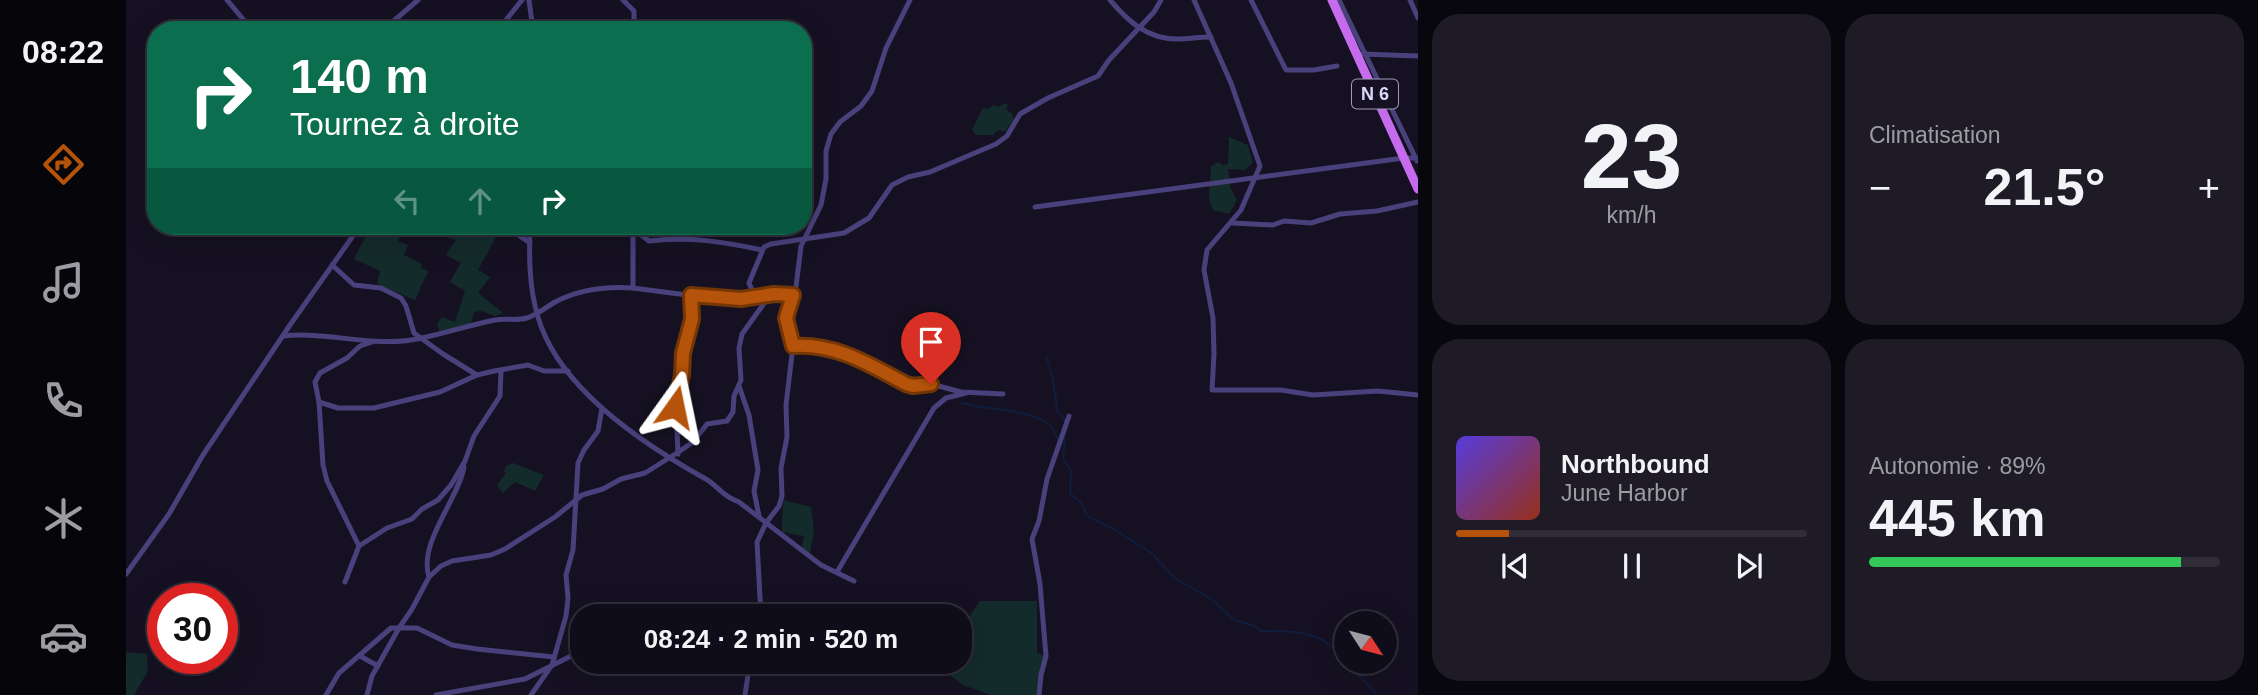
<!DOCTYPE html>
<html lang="fr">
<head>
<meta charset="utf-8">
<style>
  body { margin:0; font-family:Arial,sans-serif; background:#1e1b27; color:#f1f3f6; height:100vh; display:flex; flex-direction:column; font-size:26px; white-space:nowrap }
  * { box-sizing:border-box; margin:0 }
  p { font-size:23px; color:#9c9ca2 }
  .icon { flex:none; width:38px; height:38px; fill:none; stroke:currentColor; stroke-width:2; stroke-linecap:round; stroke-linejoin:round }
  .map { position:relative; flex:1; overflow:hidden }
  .side { display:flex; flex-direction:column; gap:14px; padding:14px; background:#09070e; width:840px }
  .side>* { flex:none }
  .hud { position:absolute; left:21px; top:21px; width:665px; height:214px; border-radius:28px; box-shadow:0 7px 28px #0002,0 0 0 2px #302d39; background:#0b6e4f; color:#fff; overflow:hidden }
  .needle { width:46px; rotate:126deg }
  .controls { position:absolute; left:1208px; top:611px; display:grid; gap:14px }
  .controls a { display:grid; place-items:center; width:63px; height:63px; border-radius:50%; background:#100d1a; box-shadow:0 7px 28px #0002,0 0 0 2px #302d39; font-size:35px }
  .speed { position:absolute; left:21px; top:583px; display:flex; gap:14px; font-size:35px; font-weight:700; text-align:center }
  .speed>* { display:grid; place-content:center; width:91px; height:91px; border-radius:50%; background:#100d1a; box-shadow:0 7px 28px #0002,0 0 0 2px #302d39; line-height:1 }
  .speed .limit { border:10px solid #d22; background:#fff; color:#111 }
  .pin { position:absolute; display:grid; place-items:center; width:60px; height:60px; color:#fff; margin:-72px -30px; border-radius:50% 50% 50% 0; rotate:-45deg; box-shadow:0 0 7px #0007 }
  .pin .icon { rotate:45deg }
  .me { position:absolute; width:77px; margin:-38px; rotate:12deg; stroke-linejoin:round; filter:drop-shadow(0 0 5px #0008) }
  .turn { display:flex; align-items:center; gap:24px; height:147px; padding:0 28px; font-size:32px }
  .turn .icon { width:91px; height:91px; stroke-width:2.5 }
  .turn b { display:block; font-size:49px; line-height:60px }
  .lanes { display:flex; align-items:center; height:66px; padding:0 28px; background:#0003; justify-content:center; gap:35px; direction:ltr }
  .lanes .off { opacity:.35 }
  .big { font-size:52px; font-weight:700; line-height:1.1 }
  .side .card { flex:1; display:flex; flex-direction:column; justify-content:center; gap:10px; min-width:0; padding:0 24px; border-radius:28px; background:#1e1b27 }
  .side .dial { align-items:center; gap:0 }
  .dial b { font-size:91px; line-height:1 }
  .song { display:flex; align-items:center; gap:21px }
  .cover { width:84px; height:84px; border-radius:10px; background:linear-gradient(135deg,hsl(250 70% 55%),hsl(10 70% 35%)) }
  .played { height:7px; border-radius:4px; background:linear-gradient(90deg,#b45309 15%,#302d39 15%) }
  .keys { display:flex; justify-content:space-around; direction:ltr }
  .heat { display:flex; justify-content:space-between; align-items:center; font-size:38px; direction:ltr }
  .charge { height:10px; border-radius:5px; background:linear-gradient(90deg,#34c759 89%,#302d39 0) }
  .side .tiles { flex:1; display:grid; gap:14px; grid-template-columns:repeat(2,1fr) }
  .trip { position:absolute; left:444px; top:604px; width:402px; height:70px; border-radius:28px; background:#100d1a; box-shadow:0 7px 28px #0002,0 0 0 2px #302d39; font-weight:700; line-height:70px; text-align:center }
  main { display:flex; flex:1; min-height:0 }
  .tabs { display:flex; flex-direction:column; width:126px; justify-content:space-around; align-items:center; background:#06050a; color:#9c9ca2 }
  .tabs .icon { width:49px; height:49px }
  .tabs .active { color:#b45309 }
  .tabs b { font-size:32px; color:#f1f3f6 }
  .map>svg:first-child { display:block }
  .green { fill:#142b2b }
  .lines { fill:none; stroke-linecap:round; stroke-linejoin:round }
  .stream { stroke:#101d3c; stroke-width:2 }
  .street { stroke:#48417c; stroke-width:5 }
  .primary { stroke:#c66bed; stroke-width:9 }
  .route-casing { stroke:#753606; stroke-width:18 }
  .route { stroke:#b45309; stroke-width:12 }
  .labels { text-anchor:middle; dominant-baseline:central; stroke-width:7; stroke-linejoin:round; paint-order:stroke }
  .shield { fill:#151122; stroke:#a19cb9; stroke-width:2 }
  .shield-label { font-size:18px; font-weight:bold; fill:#ddd7fa }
</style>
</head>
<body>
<main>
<nav class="tabs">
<b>08:22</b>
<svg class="icon active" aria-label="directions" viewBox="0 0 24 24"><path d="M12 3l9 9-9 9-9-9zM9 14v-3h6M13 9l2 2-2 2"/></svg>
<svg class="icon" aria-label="music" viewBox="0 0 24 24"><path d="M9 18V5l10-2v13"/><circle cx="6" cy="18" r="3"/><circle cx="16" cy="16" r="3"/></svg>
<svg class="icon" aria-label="phone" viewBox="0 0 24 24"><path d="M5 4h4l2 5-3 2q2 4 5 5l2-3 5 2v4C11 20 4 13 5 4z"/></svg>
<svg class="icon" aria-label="climate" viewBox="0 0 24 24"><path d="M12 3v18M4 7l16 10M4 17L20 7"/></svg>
<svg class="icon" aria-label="car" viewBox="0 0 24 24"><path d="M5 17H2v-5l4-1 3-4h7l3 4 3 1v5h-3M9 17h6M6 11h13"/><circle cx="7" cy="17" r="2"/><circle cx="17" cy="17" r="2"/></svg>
</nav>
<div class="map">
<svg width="1292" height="695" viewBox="0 0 1292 695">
  <rect width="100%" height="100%" fill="#151122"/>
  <!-- green -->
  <g class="green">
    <path d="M879,103L882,105L880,109L886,114L888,119L879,132L872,130L867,135H850L846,130L857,108L862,109L868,105L872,107Z"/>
    <path d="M1103,137L1122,145L1127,163L1118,170L1102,169L1105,189L1111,200L1103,214L1087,210L1083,199L1085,166L1092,162L1097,165L1102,164Z"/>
    <path d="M245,226H279L272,241L282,245L278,255L296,264L295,268L302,271L289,300L251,284L254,271L228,259Z"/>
    <path d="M318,226H373L368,241L352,270L364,277L352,293L377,313L369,316L355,311L348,312L344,326L314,333L311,324L316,317L329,322L339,291L324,282L335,263L320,255L330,240L317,236Z"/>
    <path d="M387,463L418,475L409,491L389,482L377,493L371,485L380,473L378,471L380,466Z"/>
    <path d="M657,500L685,507L688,530L684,553L676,548L678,536L656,532Z"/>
    <path d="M854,601H911V653L920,656L913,695H865L837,685L806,662H835V628Z"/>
    <path d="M0,652L21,654L22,671L8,695H0Z"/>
  </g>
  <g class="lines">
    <!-- stream -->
    <g class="stream">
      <path d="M920,356C926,372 930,394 931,412L937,417L939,423"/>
      <path d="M836,403C860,410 901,409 921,423C928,427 929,435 933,441"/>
      <path d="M939,436L937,458L945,471L944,493L955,503L961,515L967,519L988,529L1028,555L1047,577L1088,601L1108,620L1129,626L1134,631C1155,631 1182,630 1200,642C1207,647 1212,656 1220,661"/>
      <path d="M1221,662L1251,695"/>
    </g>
    <!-- street -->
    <g class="street">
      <path d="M101,0L126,30"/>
      <path d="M403,0L407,30"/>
      <path d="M497,0L508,11V30"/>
      <path d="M984,0C1002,21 1021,39 1051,39C1062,39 1073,37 1085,37"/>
      <path d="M1068,0L1105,83L1134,166L1115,210L1081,250L1078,270L1087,318L1088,354L1086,390H1155L1187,395L1252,391L1292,395"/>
      <path d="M1125,0L1160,70H1188L1211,66"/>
      <path d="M1213,0L1291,161"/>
      <path d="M1284,0L1292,18"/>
      <path d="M257,30L292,0"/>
      <path d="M372,30L396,0"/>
      <path d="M1236,54L1292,56"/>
      <path d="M909,207L1278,158H1292"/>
      <path d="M1106,223L1147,225L1158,221L1185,223L1214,214L1251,211L1292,202"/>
      <path d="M379,226L404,243"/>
      <path d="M404,226C403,256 403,288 412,317C432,387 517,444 578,478C593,486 594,495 613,502L695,565L728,581"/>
      <path d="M508,229L523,241C562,236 599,242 636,250"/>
      <path d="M206,265L228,285L255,288L275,298L280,306L288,333L317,354L351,375"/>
      <path d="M507,288L592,299L643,295"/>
      <path d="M629,297L623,283L638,247L645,244L718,233L743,218L766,185L782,177L804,172L870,144L881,136L894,114L922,98L972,76L983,60L1028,12L1035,0"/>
      <path d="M157,336C203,331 250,349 296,338C320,333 344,325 369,320C380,318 390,321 401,318C412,314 419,308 429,302C454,289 479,286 507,288V226"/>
      <path d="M667,346L699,348L719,353L787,386L805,384L835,392L877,394"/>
      <path d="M613,386L623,415L632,470L628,491L633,516"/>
      <path d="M193,402L212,408H248L314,392L351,375L368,371L402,365L418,371H442"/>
      <path d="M552,454L550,403L556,375L557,353L566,319L565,295"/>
      <path d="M233,546L201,481L197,465L193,402L189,382L194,373L221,358L234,346L246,342"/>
      <path d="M711,572L808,408L820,398L840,393"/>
      <path d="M0,574L43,514L77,455L164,325L234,226"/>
      <path d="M303,577C292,543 332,500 338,467"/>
      <path d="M219,582L233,546L261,528L286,519L296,509L312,500L325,485L339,461L348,436L374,396L375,370"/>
      <path d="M635,616L631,542L640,523L653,506L656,496L655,468L661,437L660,405L667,346L660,319L670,287L675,246L695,205L700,179V151L705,134L714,122L735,106L746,91L760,48L784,0"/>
      <path d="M234,656L252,666"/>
      <path d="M200,695L213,673L265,628H273L286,609L303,577L315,566L326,561L365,555L379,549L429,517L456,495L477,489L495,479L519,473L551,453L567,442L581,424L601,421L607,412L608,396L615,380L613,348L616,334L644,295L667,294"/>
      <path d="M241,695L246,676L273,628H291L326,645L351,649L428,657"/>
      <path d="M310,695L399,679L457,650"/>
      <path d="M405,695L426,665L440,616L442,598L440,575L447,550L452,463L458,450L472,431L476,408"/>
      <path d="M619,695L624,662"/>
      <path d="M913,695L915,675L920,656L914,584L906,539L913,521L921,479L943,416"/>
    </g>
    <!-- primary -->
    <path class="primary" d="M1206,0L1292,189"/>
  </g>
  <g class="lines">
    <defs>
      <path id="route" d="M549,407L556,375L557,353L566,319L565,295L615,299L648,294L667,295L660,318L667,346C710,343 744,365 780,384L787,386L805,384"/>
    </defs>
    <!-- route casing -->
    <use href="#route" class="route-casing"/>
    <!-- route -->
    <use href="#route" class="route"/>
  </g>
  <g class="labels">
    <!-- shield labels -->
    <rect class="shield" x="1226" y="79.5" width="46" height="29" rx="5"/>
    <g class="shield-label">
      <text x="1249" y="94">N 6</text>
    </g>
  </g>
</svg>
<div class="controls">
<a><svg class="needle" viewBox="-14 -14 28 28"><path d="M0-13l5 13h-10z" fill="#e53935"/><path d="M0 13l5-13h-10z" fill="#9c9ca2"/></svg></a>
</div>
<div class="speed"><div class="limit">30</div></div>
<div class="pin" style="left:805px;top:384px;background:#d93025"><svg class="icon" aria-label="arrive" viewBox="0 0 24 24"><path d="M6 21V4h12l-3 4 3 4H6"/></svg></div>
<svg class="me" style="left:549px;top:407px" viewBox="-20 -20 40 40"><path d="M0-17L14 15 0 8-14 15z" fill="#b45309" stroke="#fff" stroke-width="4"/></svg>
<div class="trip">08:24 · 2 min · 520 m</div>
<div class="hud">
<div class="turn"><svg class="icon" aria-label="right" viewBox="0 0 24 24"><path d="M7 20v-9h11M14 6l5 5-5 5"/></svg><div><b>140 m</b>Tournez à droite</div></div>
<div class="lanes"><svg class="icon off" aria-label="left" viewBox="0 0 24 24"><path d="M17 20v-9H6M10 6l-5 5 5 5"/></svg><svg class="icon off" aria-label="ahead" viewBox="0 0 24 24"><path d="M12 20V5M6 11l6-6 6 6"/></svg><svg class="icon" aria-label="right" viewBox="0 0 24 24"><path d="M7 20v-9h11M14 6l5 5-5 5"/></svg></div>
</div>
</div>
<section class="side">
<div class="tiles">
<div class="card dial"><b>23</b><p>km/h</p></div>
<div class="card"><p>Climatisation</p>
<div class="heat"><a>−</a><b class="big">21.5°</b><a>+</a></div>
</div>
<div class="card">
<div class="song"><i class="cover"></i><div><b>Northbound</b><p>June Harbor</p></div></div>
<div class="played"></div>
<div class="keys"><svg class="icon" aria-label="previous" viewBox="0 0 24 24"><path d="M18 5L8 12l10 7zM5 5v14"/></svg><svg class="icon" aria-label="pause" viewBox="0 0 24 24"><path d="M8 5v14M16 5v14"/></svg><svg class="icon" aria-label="next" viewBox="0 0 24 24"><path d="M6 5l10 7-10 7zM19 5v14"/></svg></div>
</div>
<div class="card"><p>Autonomie · 89%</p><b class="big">445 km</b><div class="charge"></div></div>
</div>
</section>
</main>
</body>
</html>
